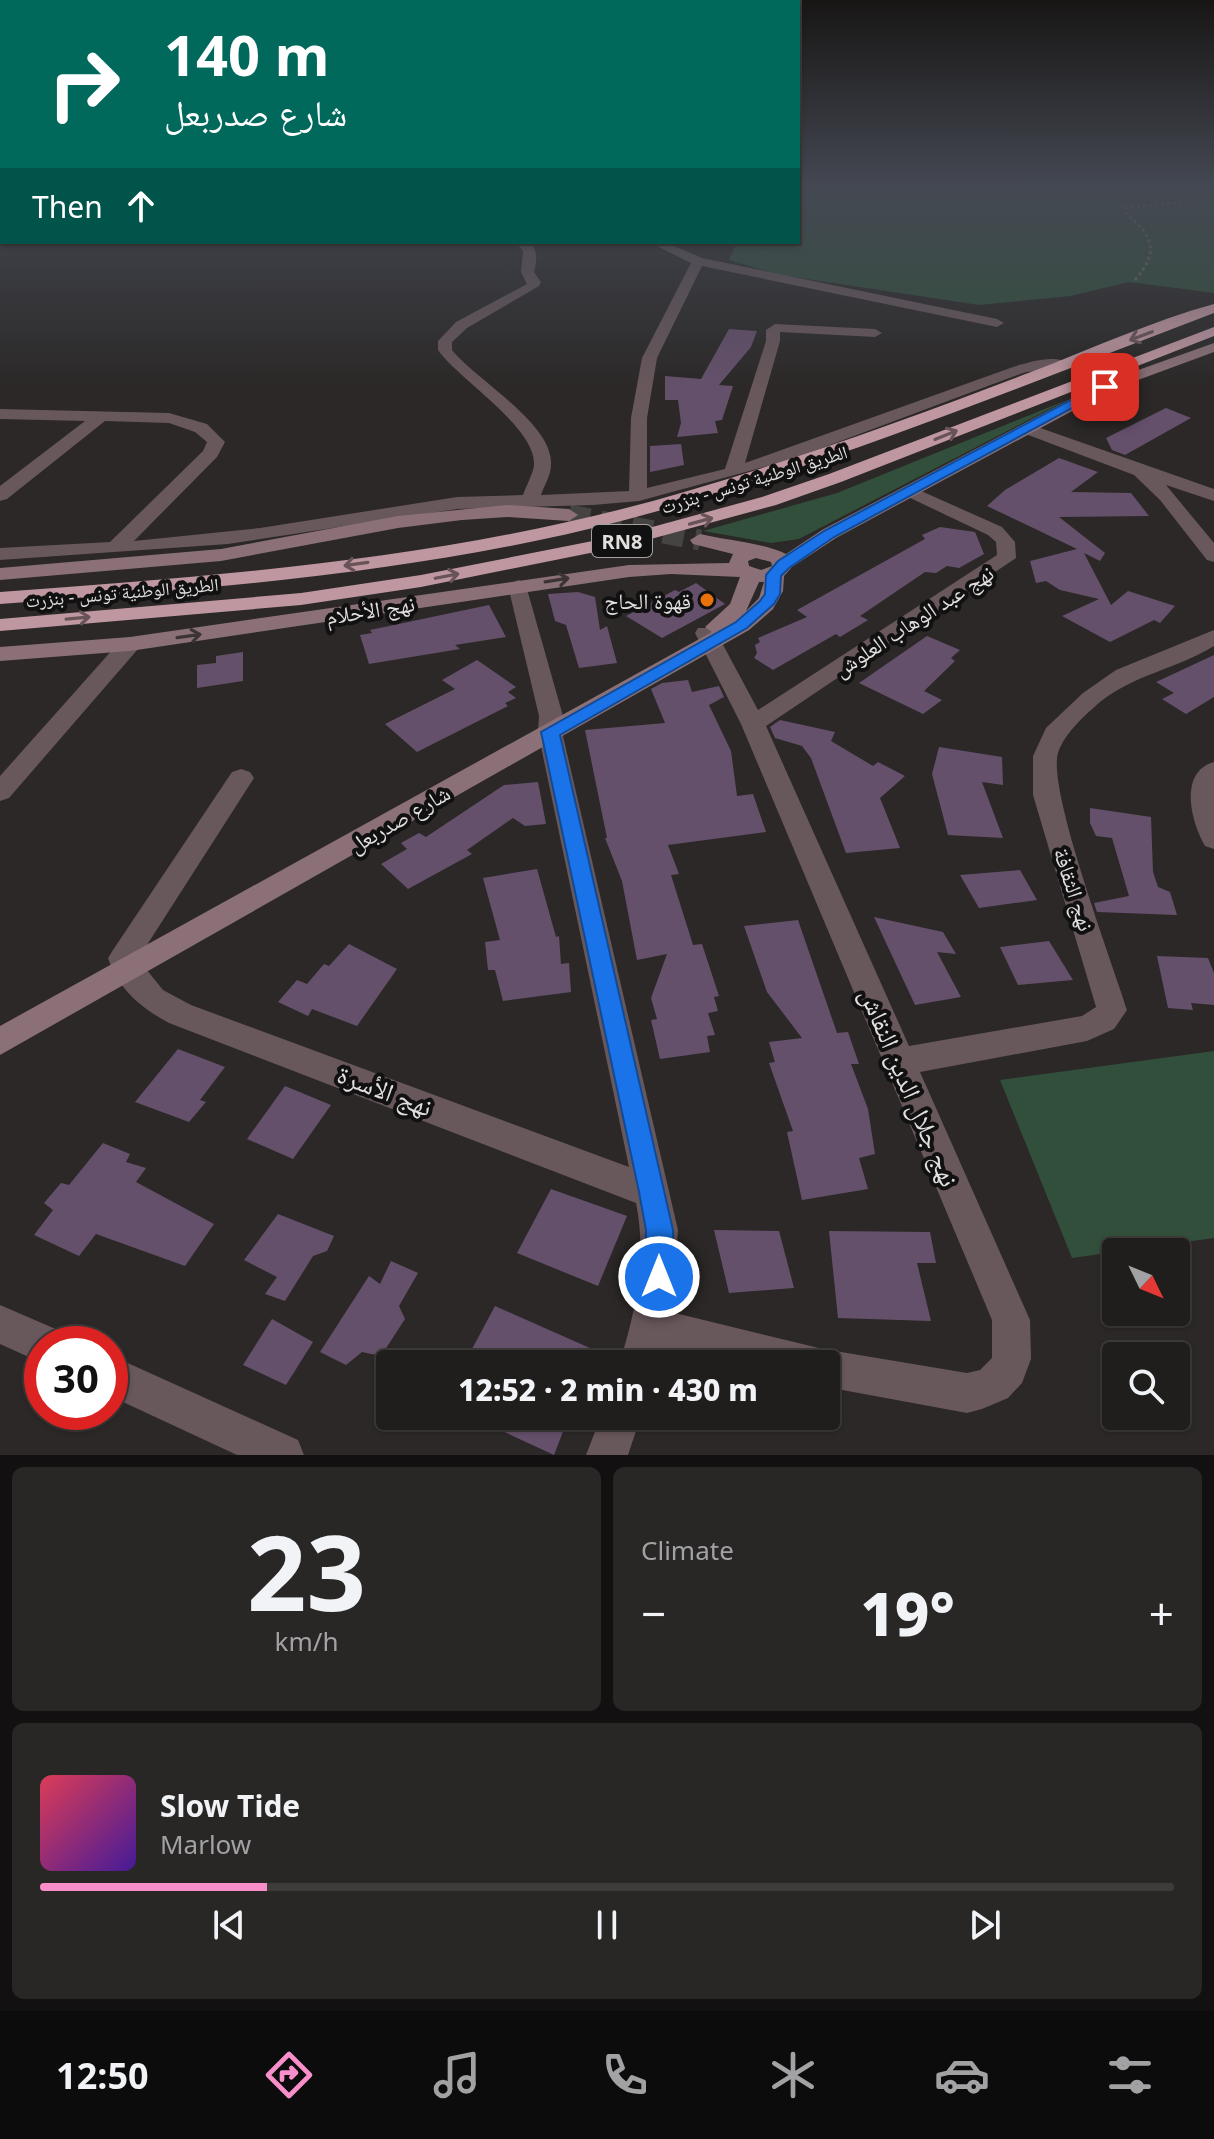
<!DOCTYPE html>
<html lang="en">
<head>
<meta charset="utf-8">
<style>
  body { margin:0; font-family:"Noto Sans","Noto Naskh Arabic",sans-serif; background:#282726; color:#f1f3f6; height:100vh; display:flex; flex-direction:column; font-size:30px; white-space:nowrap }
  * { box-sizing:border-box; margin:0 }
  p { font-size:26px; color:#a2a2a4 }
  .icon { flex:none; width:44px; height:44px; fill:none; stroke:currentColor; stroke-width:2; stroke-linecap:round; stroke-linejoin:round }
  .map { position:relative; height:1455px; overflow:hidden }
  .drawer { display:flex; flex-direction:column; gap:12px; padding:12px; background:#121010; flex:1 }
  .drawer>* { flex:none }
  .top-card { position:absolute; left:0px; top:0px; width:800px; height:244px; box-shadow:0 2px 6px #0004,0 0 0 2px #3d3c3b; background:#00695c; color:#fff; overflow:hidden }
  .needle { width:52px; rotate:133deg }
  .fabs { position:absolute; left:1102px; top:1238px; display:grid; gap:16px }
  .fabs a { display:grid; place-items:center; width:88px; height:88px; border-radius:8px; background:#201e1d; box-shadow:0 2px 6px #0004,0 0 0 2px #3d3c3b; font-size:40px }
  .speed { position:absolute; left:24px; top:1326px; display:flex; gap:16px; font-size:40px; font-weight:700; text-align:center }
  .speed>* { display:grid; place-content:center; width:104px; height:104px; border-radius:50%; background:#201e1d; box-shadow:0 2px 6px #0004,0 0 0 2px #3d3c3b; line-height:1 }
  .speed .limit { border:12px solid #d22; background:#fff; color:#111 }
  .pin { position:absolute; display:grid; place-items:center; width:68px; height:68px; color:#fff; margin:-34px; border-radius:16px; box-shadow:0 4px 12px #0006 }
  .me { position:absolute; width:88px; margin:-44px; rotate:0deg; stroke-linejoin:round; filter:drop-shadow(0 0 6px #0008) }
  .turn { display:flex; align-items:center; gap:28px; height:168px; padding:0 32px; font-size:36px }
  .turn .icon { width:104px; height:104px; stroke-width:2.5 }
  .turn b { display:block; font-size:56px; line-height:68px }
  .then { display:flex; align-items:center; height:76px; padding:0 32px; background:#0003; gap:16px; font-size:30px }
  .big { font-size:60px; font-weight:800; line-height:1.1 }
  .drawer .widget { flex:1; display:flex; flex-direction:column; justify-content:center; gap:12px; min-width:0; padding:0 28px; border-radius:12px; background:#282726 }
  .drawer .dial { align-items:center; gap:0 }
  .dial b { font-size:104px; line-height:1 }
  .song { display:flex; align-items:center; gap:24px }
  .cover { width:96px; height:96px; border-radius:12px; background:linear-gradient(135deg,hsl(350 70% 55%),hsl(260 70% 35%)) }
  .played { height:8px; border-radius:4px; background:linear-gradient(90deg,#f98fca 20%,#3d3c3b 20%) }
  .keys { display:flex; justify-content:space-around; direction:ltr }
  .heat { display:flex; justify-content:space-between; align-items:center; font-size:44px; direction:ltr }
  .drawer .tiles { flex:1; display:grid; gap:12px; grid-template-columns:1fr 1fr }
  .widget:last-child { grid-column:span 2 }
  .trip { position:absolute; left:376px; top:1350px; width:464px; height:80px; border-radius:8px; background:#201e1d; box-shadow:0 2px 6px #0004,0 0 0 2px #3d3c3b; font-weight:800; line-height:80px; text-align:center }
  .dock { display:flex; height:128px; justify-content:space-around; align-items:center; background:#0d0c0c; color:#a2a2a4 }
  .dock .icon { width:56px; height:56px }
  .dock .current { color:#f98fca }
  .dock b { font-size:36px; color:#f1f3f6 }
  .map>svg:first-child { display:block }
  .green { fill:#314f3b }
  .building { fill:#65506b }
  .lines { fill:none; stroke-linecap:round; stroke-linejoin:round }
  .secondary-tunnel { stroke:#464443; stroke-width:21; stroke-dasharray:21 11; stroke-linecap:butt }
  .path { stroke:#6c6968; stroke-width:3; stroke-dasharray:3 3; stroke-linecap:butt }
  .street { fill:#68575b; fill-rule:evenodd }
  .secondary { fill:#8b7177; fill-rule:evenodd }
  .highway { fill:#bf97a0; fill-rule:evenodd }
  .oneway { stroke:#685458 }
  .oneway2 { stroke:#3c3335 }
  .route { fill:#1a73e8; stroke:#114b97; stroke-width:2 }
  .food-dot { fill:#e8710a; stroke:#121111; stroke-width:3 }
  .labels { text-anchor:middle; dominant-baseline:central; stroke-width:8; stroke-linejoin:round; paint-order:stroke }
  .far-street-label { font-size:18px; fill:#e2e0df; stroke:#121111 }
  .shield { fill:#121111; stroke:#a4a2a1; stroke-width:2 }
  .shield-label { font-size:20px; font-weight:bold; fill:#e2e0df }
  .poi-label { font-size:22px; fill:#e2e0df; stroke:#121111; text-anchor:end }
  .street-label { font-size:22px; fill:#e2e0df; stroke:#121111 }
  .near-street-label { font-size:26px; fill:#e2e0df; stroke:#121111 }
</style>
</head>
<body>
<div class="map">
<svg width="1214" height="1455" viewBox="0 0 1214 1455">
  <rect width="100%" height="100%" fill="#2b2827"/>
  <!-- green -->
  <g class="green">
    <path d="M798,185H1214V293L1129,282L1070,296L979,305L780,275L729,260L734,248L741,242H798Z"/>
    <path d="M1067,400L799,539L771,543L703,531L837,493Z"/>
    <path d="M1214,1051V1238L1072,1258L1000,1080Z"/>
  </g>
  <!-- building -->
  <g class="building">
    <path d="M729,329L757,331L751,347L719,385L733,386L722,420L715,421L718,433L677,437L681,423L678,400H665V376L701,379Z"/>
    <path d="M1166,408L1191,418L1125,455L1112,450L1106,438Z"/>
    <path d="M681,444L684,465L650,472V446Z"/>
    <path d="M1059,458L1098,472L1071,492L1131,493L1149,516L1059,517L1105,553L1100,561L1084,553L1111,605L1128,591L1175,606L1160,623L1154,620L1110,642L1062,616L1099,599L1060,590L1046,581L1036,583L1030,561L1077,549L987,506L1005,490Z"/>
    <path d="M940,527L975,532L984,554L959,568L947,566L936,573L925,572L860,616L868,620L840,637L836,634L773,670L754,658L757,653L755,645L760,642L758,638L807,617L797,610L925,539L922,535Z"/>
    <path d="M696,583L725,604L662,638L626,616L675,590L679,592Z"/>
    <path d="M578,592L595,597L600,630L607,626L617,663L579,668L566,625L555,621L548,594Z"/>
    <path d="M489,605L506,637L455,645L460,649L369,664L360,635L372,633L370,630Z"/>
    <path d="M927,636L960,650L951,658L955,661L924,691L942,700L923,714L859,683Z"/>
    <path d="M243,652V681L197,688V665L216,663V656Z"/>
    <path d="M1214,655V697L1186,714L1162,699L1174,693L1156,682Z"/>
    <path d="M477,660L516,687L508,692L516,698L505,703L508,706L417,752L385,724L455,689L442,680Z"/>
    <path d="M688,680L692,692L719,686L724,697L709,705L731,751L737,796L753,794L766,832L668,845L679,874L671,875L693,945L702,944L719,996L714,997L718,1011L708,1013L715,1035L707,1036L710,1052L660,1059L651,1020L657,1019L651,998L667,954L637,960L622,881L605,838H607L585,730L665,723L651,689L662,683Z"/>
    <path d="M780,720L835,732L831,741L873,766L878,762L905,776L880,798L900,848L846,853L811,758L802,746L775,738L770,727Z"/>
    <path d="M939,747L1002,757L1003,785L982,782L1003,838L948,835L932,774Z"/>
    <path d="M538,782L546,824L525,826L513,818L467,850L472,854L408,889L381,864L407,849L401,843L419,833L426,837L504,785Z"/>
    <path d="M1090,808L1151,817L1153,872L1158,887L1170,892L1177,915L1097,912L1094,903L1129,896L1112,838L1096,836L1090,823Z"/>
    <path d="M537,869L556,937L559,936L561,964L569,963L571,992L503,1001L495,970H488L485,942L500,940L483,878Z"/>
    <path d="M1020,870L1037,900L979,908L960,875Z"/>
    <path d="M874,917L943,932L956,954L937,952L961,997L915,1005Z"/>
    <path d="M798,920L837,1033L848,1032L859,1064H851L868,1109L875,1154L859,1158L868,1189L802,1200L787,1132L793,1131L769,1063L775,1062L769,1042L802,1038L767,992L744,926Z"/>
    <path d="M1049,941L1073,980L1018,985L1000,947Z"/>
    <path d="M349,944L397,969L357,1026L312,1009L308,1016L278,1002L297,980L307,984L324,964L329,966Z"/>
    <path d="M1157,956L1208,958L1214,973V1005L1191,1003L1193,1010L1168,1008Z"/>
    <path d="M178,1049L225,1067L200,1100L206,1102L189,1122L135,1102Z"/>
    <path d="M285,1086L331,1105L293,1159L247,1139Z"/>
    <path d="M103,1143L130,1154L126,1162L146,1168L136,1182L214,1224L185,1266L96,1234L79,1256L34,1235L53,1210L44,1203L61,1183L69,1185Z"/>
    <path d="M551,1189L627,1216L598,1286L517,1253Z"/>
    <path d="M278,1214L334,1236L327,1251L313,1256L285,1301L265,1294L277,1277L244,1260Z"/>
    <path d="M714,1230L779,1231L794,1288L729,1293Z"/>
    <path d="M829,1231L930,1232L936,1263H917L931,1321L838,1318Z"/>
    <path d="M391,1261L418,1273L399,1306L405,1319L381,1356L362,1352L346,1365L320,1352L369,1276L380,1284Z"/>
    <path d="M495,1306L617,1360L616,1364H464Z"/>
    <path d="M272,1319L313,1342L286,1385L243,1365Z"/>
    <path d="M470,1416H569L554,1455Z"/>
  </g>
  <g class="lines">
    <!-- secondary-tunnel -->
    <path class="secondary-tunnel" d="M569,515L700,540"/>
    <!-- path -->
    <path class="path" d="M1135,280C1160,250 1153,237 1126,213V208L1182,202L1214,187"/>
    <!-- street -->
    <g class="street">
      <rect x="0" y="189" width="2" height="6"/>
      <path d="M515,242H530C538,252 537,260 534,272L541,282L539,286L467,328L452,342V350C476,380 554,424 551,465C551,475 544,486 541,495L629,491L631,418L642,358L691,263L649,242H665L702,258L997,319L1004,323L997,327L702,266L657,358L647,418V488L725,469L766,341V330L775,324L875,329L882,333L875,337L780,332V341L745,463L1013,367C1030,362 1056,353 1072,365C1061,373 1038,369 1023,373L790,460L639,501L593,505L457,509L228,544L0,560V548L110,542L203,451L207,442L195,432L169,423L105,421L7,499L0,501V486L85,421L0,419V409L169,413L207,424L225,442L217,457L134,541L260,528L457,497L523,495C526,486 533,474 534,465C536,427 460,381 438,350V341L456,322L527,284L521,272L523,251Z"/>
      <path d="M1029,424L1214,489V501L1166,485L1214,543V562L1207,560L1160,500L1134,475L1023,433L1021,429L1023,425Z"/>
      <path d="M910,486L1002,527L1015,542L1016,558L766,726L909,1046L1082,1016L1096,1007L1033,795V756L1046,728L1083,693L1116,670L1214,630V646C1177,669 1135,674 1100,702C1085,715 1064,734 1058,753C1047,790 1113,964 1127,1010L1114,1029L1087,1041L920,1072L1030,1320L1031,1359L1022,1383L1008,1398L982,1409L967,1413L826,1387V1364H727L663,1349L659,1364H619C636,1312 647,1256 636,1203L169,1023C140,1007 119,990 108,958L113,950L232,772L241,769L250,772L254,778L138,959L163,990L191,1005L629,1167L538,732L539,716L508,586L518,580L525,582L563,716L562,732L678,1230L671,1312L823,1349L967,1373L980,1370L992,1358V1320L741,724L695,633L698,628H714L758,710L997,555L996,542L988,535L904,495L901,491L904,487Z"/>
      <path d="M130,637L141,644L138,649L9,798L0,801V776L122,639Z"/>
      <path d="M1214,762V849L1205,846C1191,822 1178,772 1214,762Z"/>
      <path d="M0,1305L58,1330L63,1344H42V1363L0,1344Z"/>
      <path d="M110,1355L298,1440L304,1455H237L110,1396Z"/>
      <path d="M601,1416H641L628,1455H586Z"/>
    </g>
    <!-- secondary -->
    <g class="secondary">
      <path d="M1214,343V352L1111,390L836,538L792,567L784,576L783,591L773,609L749,630L0,1055V1026L712,632L705,627L730,604L740,577L671,574L629,577L130,651L0,661V647L130,637L629,565L729,563L733,554L693,544L690,540L700,534C725,540 764,543 786,554L822,530L1099,384ZM756,558L771,562L772,566L761,570L749,566L748,561ZM759,582H764L759,598L746,611Z"/>
      <path d="M507,505L569,509L578,515L569,521L507,517L462,520L398,528L221,561L0,580V568L221,549L398,516Z"/>
    </g>
    <!-- highway -->
    <g class="highway">
      <path d="M1214,304V313C1019,387 827,467 625,520C421,573 209,589 0,604V592C232,575 467,557 691,490C806,456 919,415 1031,372C1091,349 1152,321 1214,304Z"/>
      <path d="M1214,327V336L841,482L776,505L625,546L421,587L301,605L0,631V619L301,593L421,575L623,535L762,497L829,474Z"/>
    </g>
  </g>
  <!-- one-way arrows -->
  <defs><path id="oneway-shaft" d="M-6 0H5M1.5-3L5.5 0L1.5 3" fill="none" stroke-width="1.6" stroke-linecap="round" stroke-linejoin="round" transform="scale(2)"/></defs>
  <g class="oneway">
    <use href="#oneway-shaft" transform="translate(1141 336) rotate(159)"/>
    <use href="#oneway-shaft" transform="translate(946 435) rotate(-22)"/>
    <use href="#oneway-shaft" transform="translate(701 521) rotate(-15)"/>
    <use href="#oneway-shaft" transform="translate(356 564) rotate(172)"/>
    <use href="#oneway-shaft" transform="translate(447 576) rotate(-11)"/>
    <use href="#oneway-shaft" transform="translate(78 618) rotate(-5)"/>
  </g>
  <g class="oneway2">
    <use href="#oneway-shaft" transform="translate(557 580) rotate(-9)"/>
    <use href="#oneway-shaft" transform="translate(189 636) rotate(-8)"/>
  </g>
  <!-- sky -->
  <linearGradient id="sky" x2="0" y2="1"><stop stop-color="#181615"/><stop offset="0.48" stop-color="#444852"/><stop offset="1" stop-color="#444852" stop-opacity="0"/></linearGradient>
  <rect width="1214" height="388" fill="url(#sky)"/>
  <!-- route -->
  <path class="route" d="M1101,384L1111,387L834,537L789,568L781,576L780,594L774,604L747,628L560,735L673,1230L674,1277L669,1287L659,1291L649,1287L645,1277L646,1230L639,1192L541,732L736,622L760,601L765,594L766,575L778,561L824,531Z"/>
  <!-- markers -->
  <circle class="food-dot" cx="707" cy="600" r="8"/>
  <g class="labels">
    <!-- far-street labels -->
    <g class="far-street-label">
      <text transform="translate(754 479) rotate(-17)">الطريق الوطنية تونس - بنزرت</text>
      <text transform="translate(122 592) rotate(-5)">الطريق الوطنية تونس - بنزرت</text>
    </g>
    <!-- shield labels -->
    <rect class="shield" x="592" y="525" width="60" height="32" rx="6"/>
    <g class="shield-label">
      <text x="622" y="541">RN8</text>
    </g>
    <!-- poi labels -->
    <g class="poi-label">
      <text x="691" y="600">قهوة الحاج</text>
    </g>
    <!-- street labels -->
    <g class="street-label">
      <text transform="translate(370 609) rotate(-9)">نهج الأحلام</text>
      <text transform="translate(913 620) rotate(-33)">نهج عبد الوهاب العلوش</text>
      <text transform="translate(399 818) rotate(-30)">شارع صدربعل</text>
      <text transform="translate(1075 889) rotate(72)">نهج الثقافة</text>
    </g>
    <!-- near-street labels -->
    <g class="near-street-label">
      <text transform="translate(910 1087) rotate(67)">نهج جلال الدين النقاش</text>
      <text transform="translate(385 1090) rotate(21)">نهج الأسرة</text>
    </g>
  </g>
</svg>
<div class="fabs">
<a><svg class="needle" viewBox="-14 -14 28 28"><path d="M0-13l5 13h-10z" fill="#e53935"/><path d="M0 13l5-13h-10z" fill="#a2a2a4"/></svg></a>
<a><svg class="icon" aria-label="search" viewBox="0 0 24 24"><circle cx="10" cy="10" r="6"/><path d="M15 15l6 6"/></svg></a>
</div>
<div class="speed"><div class="limit">30</div></div>
<div class="pin" style="left:1105px;top:387px;background:#d93025"><svg class="icon" aria-label="arrive" viewBox="0 0 24 24"><path d="M6 21V4h12l-3 4 3 4H6"/></svg></div>
<svg class="me" style="left:659px;top:1277px" viewBox="-20 -20 40 40"><circle r="17" fill="#1a73e8" stroke="#fff" stroke-width="3"/><path d="M0-11L8 9 0 5-8 9z" fill="#fff"/></svg>
<div class="trip">12:52 · 2 min · 430 m</div>
<div class="top-card">
<div class="turn"><svg class="icon" aria-label="right" viewBox="0 0 24 24"><path d="M7 20v-9h11M14 6l5 5-5 5"/></svg><div><b>140 m</b>شارع صدربعل</div></div>
<div class="then">Then<svg class="icon" aria-label="ahead" viewBox="0 0 24 24"><path d="M12 20V5M6 11l6-6 6 6"/></svg></div>
</div>
</div>
<section class="drawer">
<div class="tiles">
<div class="widget dial"><b>23</b><p>km/h</p></div>
<div class="widget"><p>Climate</p>
<div class="heat"><a>−</a><b class="big">19°</b><a>+</a></div>
</div>
<div class="widget">
<div class="song"><i class="cover"></i><div><b>Slow Tide</b><p>Marlow</p></div></div>
<div class="played"></div>
<div class="keys"><svg class="icon" aria-label="previous" viewBox="0 0 24 24"><path d="M18 5L8 12l10 7zM5 5v14"/></svg><svg class="icon" aria-label="pause" viewBox="0 0 24 24"><path d="M8 5v14M16 5v14"/></svg><svg class="icon" aria-label="next" viewBox="0 0 24 24"><path d="M6 5l10 7-10 7zM19 5v14"/></svg></div>
</div>
</div>
</section>
<nav class="dock">
<b>12:50</b>
<svg class="icon current" aria-label="directions" viewBox="0 0 24 24"><path d="M12 3l9 9-9 9-9-9zM9 14v-3h6M13 9l2 2-2 2"/></svg>
<svg class="icon" aria-label="music" viewBox="0 0 24 24"><path d="M9 18V5l10-2v13"/><circle cx="6" cy="18" r="3"/><circle cx="16" cy="16" r="3"/></svg>
<svg class="icon" aria-label="phone" viewBox="0 0 24 24"><path d="M5 4h4l2 5-3 2q2 4 5 5l2-3 5 2v4C11 20 4 13 5 4z"/></svg>
<svg class="icon" aria-label="climate" viewBox="0 0 24 24"><path d="M12 3v18M4 7l16 10M4 17L20 7"/></svg>
<svg class="icon" aria-label="car" viewBox="0 0 24 24"><path d="M5 17H2v-5l4-1 3-4h7l3 4 3 1v5h-3M9 17h6M6 11h13"/><circle cx="7" cy="17" r="2"/><circle cx="17" cy="17" r="2"/></svg>
<svg class="icon" aria-label="filters" viewBox="0 0 24 24"><path d="M4 7h16M4 17h16"/><circle cx="9" cy="7" r="2"/><circle cx="15" cy="17" r="2"/></svg>
</nav>
</body>
</html>
